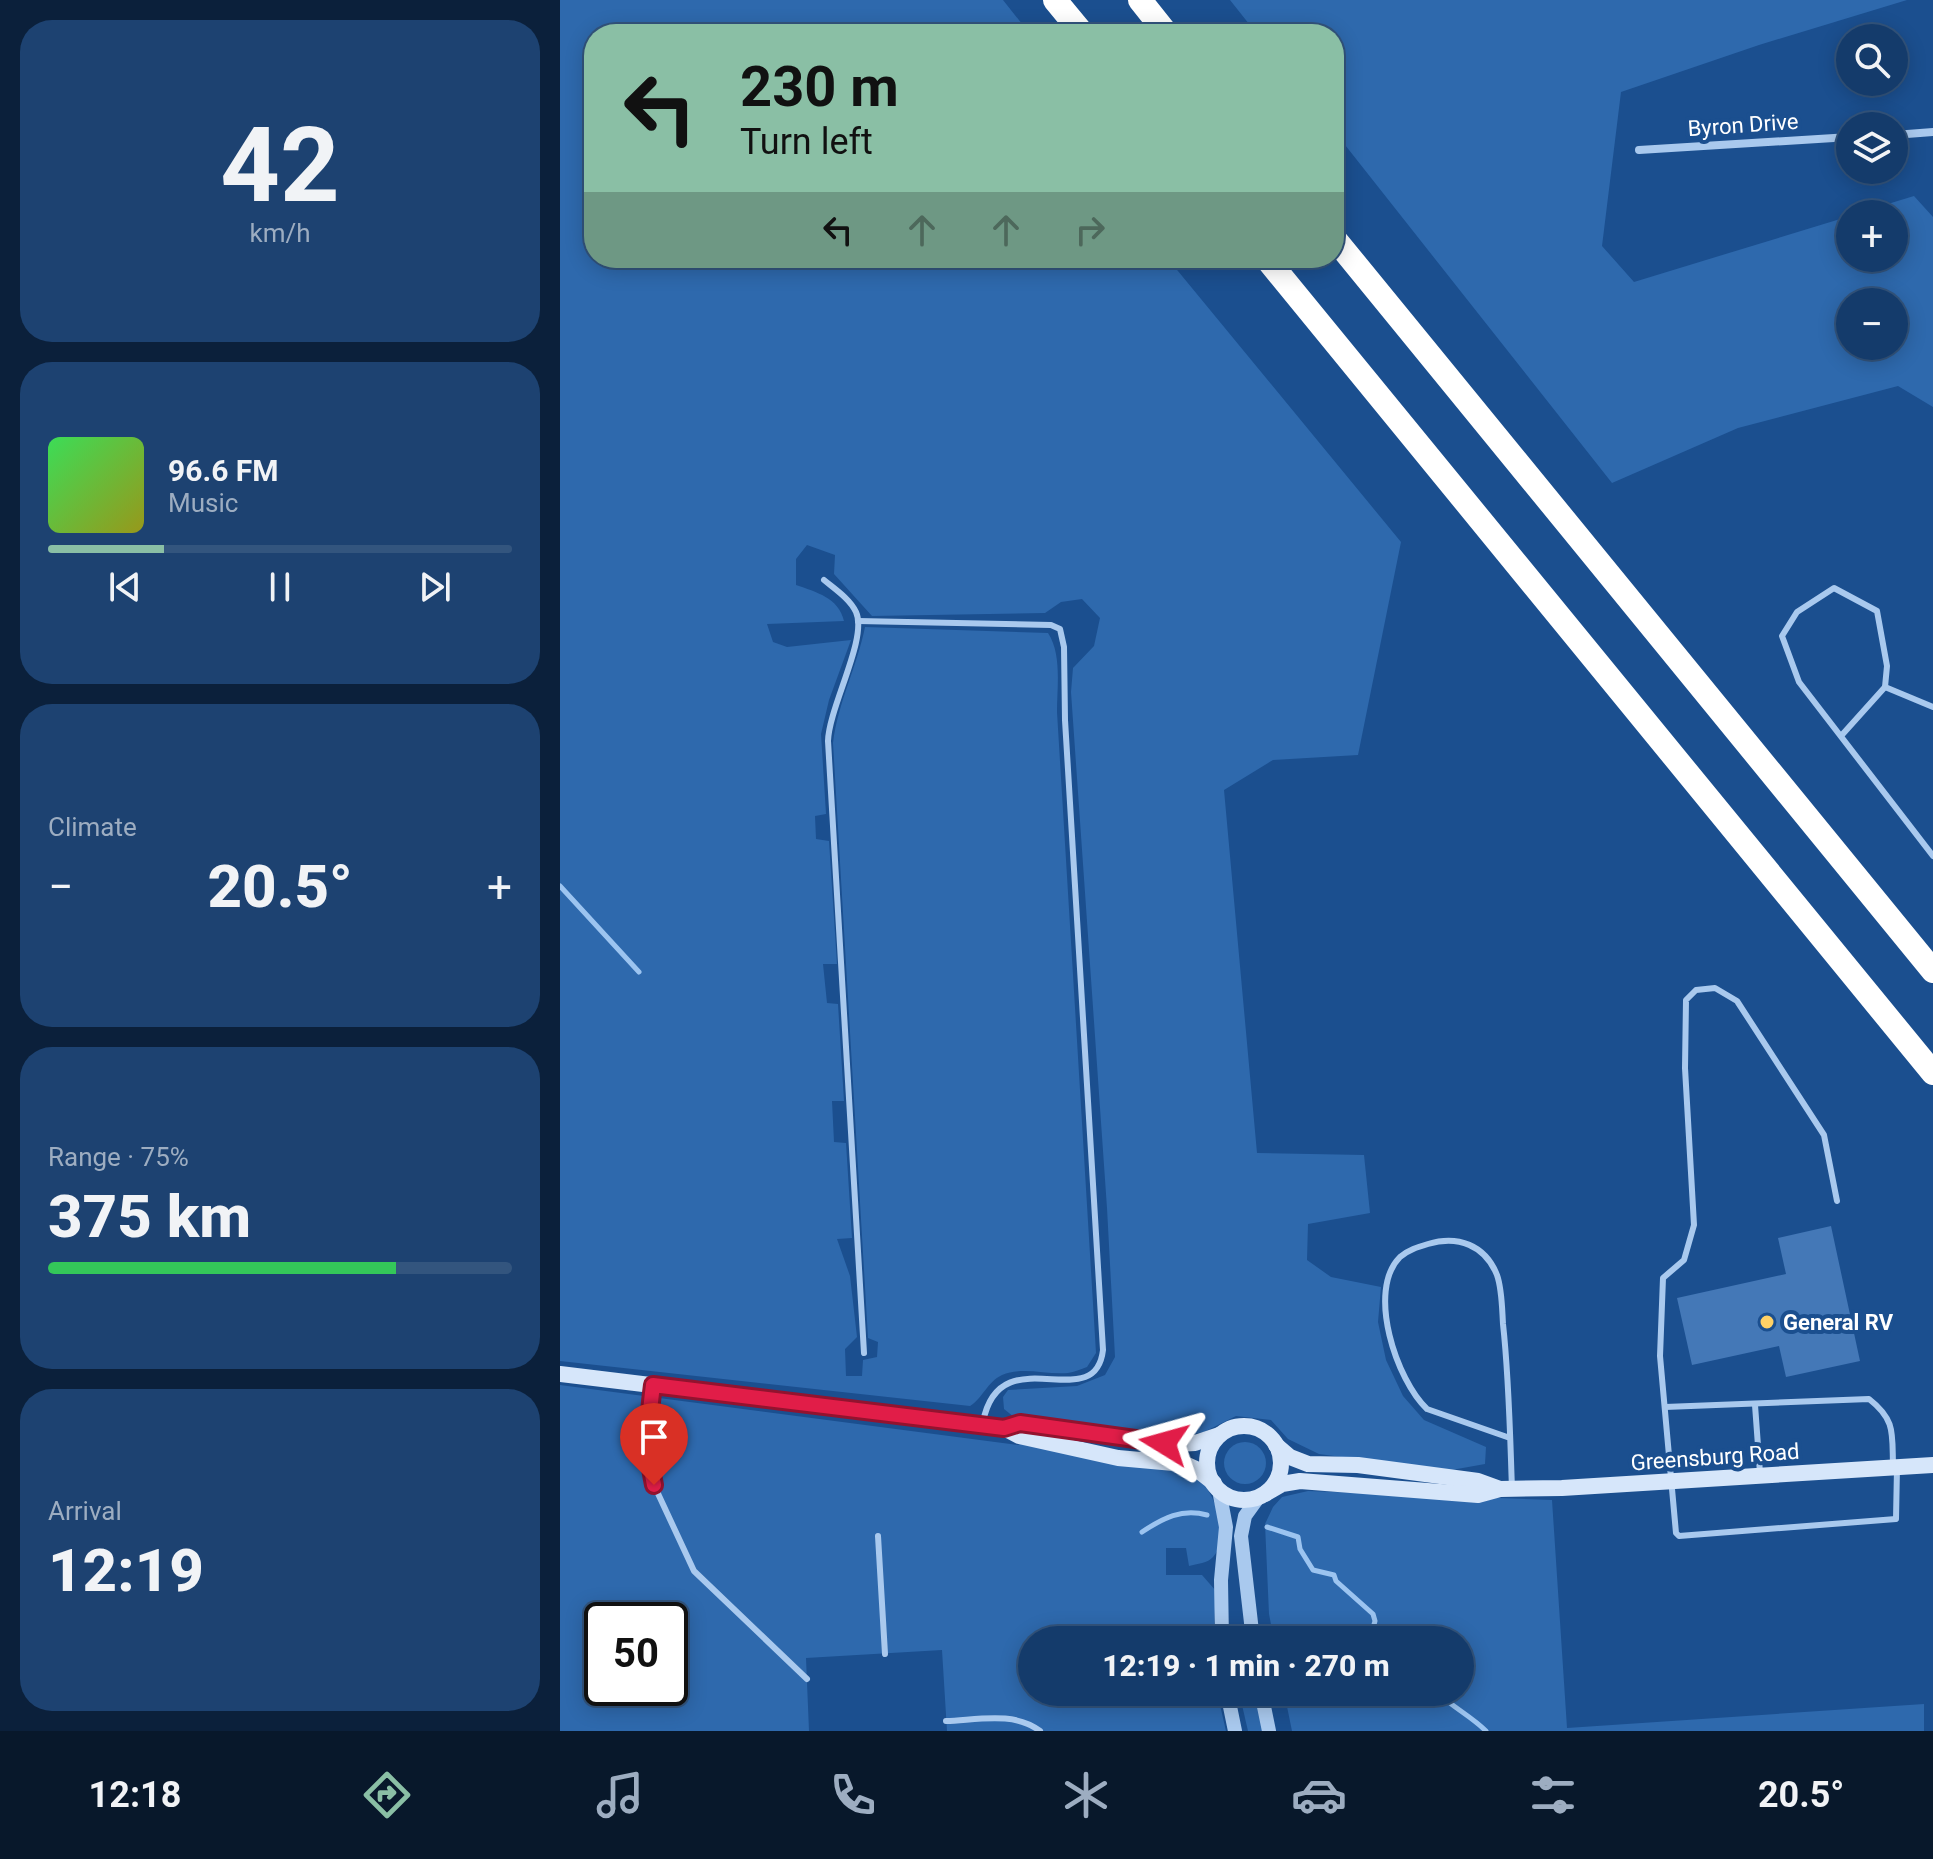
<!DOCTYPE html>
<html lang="en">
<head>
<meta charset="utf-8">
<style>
  body { margin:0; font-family:Roboto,sans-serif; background:#1d4271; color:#f1f3f6; height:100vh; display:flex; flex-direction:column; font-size:30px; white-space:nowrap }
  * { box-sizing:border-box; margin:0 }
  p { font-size:26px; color:#9dadc1 }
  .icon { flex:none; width:44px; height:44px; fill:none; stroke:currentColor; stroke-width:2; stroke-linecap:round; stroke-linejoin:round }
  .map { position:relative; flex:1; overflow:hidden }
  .sheet { display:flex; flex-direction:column; gap:20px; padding:20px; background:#0b203b; width:560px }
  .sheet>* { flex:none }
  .banner { position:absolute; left:24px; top:24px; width:760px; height:244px; border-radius:32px; box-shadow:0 4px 20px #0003,0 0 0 2px #33557e; background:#8abfa5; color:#111; overflow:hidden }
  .fabs { position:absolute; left:1276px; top:24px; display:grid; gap:16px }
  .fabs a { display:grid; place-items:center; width:72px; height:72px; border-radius:50%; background:#143b6b; box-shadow:0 4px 20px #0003,0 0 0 2px #33557e; font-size:40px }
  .speed { position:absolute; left:24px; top:1602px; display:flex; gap:16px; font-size:40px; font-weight:700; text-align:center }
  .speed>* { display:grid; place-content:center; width:104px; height:104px; border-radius:50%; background:#143b6b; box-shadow:0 4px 20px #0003,0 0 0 2px #33557e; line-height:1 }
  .speed .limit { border:4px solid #111; border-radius:12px; background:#fff; color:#111 }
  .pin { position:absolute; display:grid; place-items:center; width:68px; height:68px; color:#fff; margin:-82px -34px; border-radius:50% 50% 50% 0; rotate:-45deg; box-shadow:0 0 8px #0007 }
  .pin .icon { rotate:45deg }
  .me { position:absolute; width:88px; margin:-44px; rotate:278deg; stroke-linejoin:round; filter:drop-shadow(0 0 6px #0008) }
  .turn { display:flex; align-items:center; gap:28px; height:168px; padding:0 24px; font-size:36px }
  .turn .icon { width:104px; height:104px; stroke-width:2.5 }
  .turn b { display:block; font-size:56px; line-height:68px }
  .lanes { display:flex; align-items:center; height:76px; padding:0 24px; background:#0003; justify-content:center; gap:40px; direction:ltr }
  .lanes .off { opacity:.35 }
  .big { font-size:60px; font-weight:800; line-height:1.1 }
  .sheet .tile { flex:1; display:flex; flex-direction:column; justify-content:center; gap:12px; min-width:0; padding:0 28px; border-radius:32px; background:#1d4271 }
  .sheet .dial { align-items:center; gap:0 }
  .dial b { font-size:104px; line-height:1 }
  .song { display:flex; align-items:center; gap:24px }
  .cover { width:96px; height:96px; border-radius:12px; background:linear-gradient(135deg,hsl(130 70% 55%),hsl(60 70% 35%)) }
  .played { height:8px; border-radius:4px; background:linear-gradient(90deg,#8abfa5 25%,#33557e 25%) }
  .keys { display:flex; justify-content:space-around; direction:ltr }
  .heat { display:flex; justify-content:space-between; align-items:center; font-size:44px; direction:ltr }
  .charge { height:12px; border-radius:6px; background:linear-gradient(90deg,#34c759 75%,#33557e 0) }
  .trip { position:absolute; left:458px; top:1626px; width:456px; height:80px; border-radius:40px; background:#143b6b; box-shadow:0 4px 20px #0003,0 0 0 2px #33557e; font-weight:800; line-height:80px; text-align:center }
  .dock { display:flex; height:128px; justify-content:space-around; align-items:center; background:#08182b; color:#9dadc1 }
  .dock .icon { width:56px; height:56px }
  .dock .selected { color:#8abfa5 }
  .dock b { font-size:36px; color:#f1f3f6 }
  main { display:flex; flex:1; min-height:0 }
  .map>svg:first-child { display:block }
  .green { fill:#2e69ad; fill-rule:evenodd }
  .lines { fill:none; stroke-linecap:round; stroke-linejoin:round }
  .stream { stroke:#9cc4f0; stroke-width:5 }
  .building { fill:#4478b7 }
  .service { stroke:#a9c9ee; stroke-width:6 }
  .minor { stroke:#a9c9ee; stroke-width:8 }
  .tertiary { stroke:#a9c9ee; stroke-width:14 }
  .secondary { stroke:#d6e6fa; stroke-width:16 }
  .motorway { stroke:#fff; stroke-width:24 }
  .route-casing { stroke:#92132f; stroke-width:20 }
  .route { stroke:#e11d48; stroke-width:14 }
  .poi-dot { fill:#ffd166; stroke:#1b4f8f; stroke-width:3 }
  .labels { text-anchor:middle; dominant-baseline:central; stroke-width:8; stroke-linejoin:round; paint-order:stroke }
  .street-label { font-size:22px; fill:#fff; stroke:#1b4f8f }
  .poi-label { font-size:22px; font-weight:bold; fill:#fff; stroke:#1b4f8f; text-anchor:start }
</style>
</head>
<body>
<main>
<section class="sheet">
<div class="tile dial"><b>42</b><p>km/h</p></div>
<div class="tile">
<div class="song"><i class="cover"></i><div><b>96.6 FM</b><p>Music</p></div></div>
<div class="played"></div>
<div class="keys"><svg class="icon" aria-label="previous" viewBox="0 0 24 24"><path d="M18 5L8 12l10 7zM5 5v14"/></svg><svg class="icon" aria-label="pause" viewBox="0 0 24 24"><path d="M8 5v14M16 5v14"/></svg><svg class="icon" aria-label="next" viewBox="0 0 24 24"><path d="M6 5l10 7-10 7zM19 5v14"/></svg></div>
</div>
<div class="tile"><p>Climate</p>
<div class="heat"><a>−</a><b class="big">20.5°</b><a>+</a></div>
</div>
<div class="tile"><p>Range · 75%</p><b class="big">375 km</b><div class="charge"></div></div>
<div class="tile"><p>Arrival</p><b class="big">12:19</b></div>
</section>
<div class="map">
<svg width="1373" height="1731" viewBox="0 0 1373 1731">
  <rect width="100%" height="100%" fill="#1b4f8f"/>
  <!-- green -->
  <g class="green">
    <path d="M0,0H443L470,34H34V258H613V265L841,542L798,755L713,760L664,790L697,1153L804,1155L810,1213L748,1224L747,1260L771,1277L821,1287L818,1322L826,1360L843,1396L864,1420L926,1447L925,1464L886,1471L759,1454L728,1439L711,1420L676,1416L644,1432L614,1437L454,1417L444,1409L443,1397L448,1390L517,1386L545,1375L555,1357L547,1208L511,692L513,668L534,646L540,618L522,599L501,602L485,613L312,616L274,574L275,555L247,545L236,559V585C256,592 279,598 284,621L207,624L213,642L227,647L291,640L269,700L261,734L266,814L255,816L256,839L269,841L277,964H263L267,1003L278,1004L284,1101H272L274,1142L286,1143L292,1238L277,1239L290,1276L297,1337L285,1349L286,1376H302L303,1360L317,1357L318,1342L308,1338L273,743C278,702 297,667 305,627L488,633C502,654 497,687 497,712L536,1353L527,1367C521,1369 514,1372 508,1373C486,1375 463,1366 442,1375C427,1382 423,1398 410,1406L0,1361Z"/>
    <path d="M670,0H1347L1199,45L1061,92L1042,246L1074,282L1290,216V258H1334V214H1295L1354,196L1373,217V407L1338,386L1178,428L1052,483L774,131V34H697ZM1334,302V346H1290V302Z"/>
    <path d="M0,1385L458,1445L466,1441L623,1468C630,1473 639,1477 644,1484C657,1501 670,1540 653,1557C648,1563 637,1564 629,1566L626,1548H606V1575H642L656,1591L653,1640H472V1692H657L666,1731H387L382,1650L246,1658L249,1731H0ZM42,1620H110V1688H42Z"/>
    <circle cx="685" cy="1463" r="21"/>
    <path d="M748,1491L992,1500L1007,1728L1364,1704V1731H732L724,1692H900V1640H714L709,1614L705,1524L713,1507L722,1497Z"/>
    <path d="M679,1692H695L703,1731H688Z"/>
  </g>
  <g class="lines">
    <!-- stream -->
    <g class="stream">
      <path d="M0,886L79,972"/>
      <path d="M707,1527L738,1537L740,1549L753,1570L774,1575L776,1581L813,1614L815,1621L813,1628L817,1634L828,1640"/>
      <path d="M582,1532C603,1518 622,1508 647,1515"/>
      <path d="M877,1692C892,1707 911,1716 926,1731"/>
    </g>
  </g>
  <!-- building -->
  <path class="building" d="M1271,1226L1300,1361L1226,1377L1219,1346L1132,1365L1117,1298L1226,1274L1218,1238Z"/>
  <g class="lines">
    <!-- service -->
    <g class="service">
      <path d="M264,580C275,589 290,599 296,612C308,638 269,707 268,741L304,1353"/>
      <path d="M298,621L491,625L500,629L504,647L505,720L543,1350C535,1418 440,1335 423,1422"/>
      <path d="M1325,687L1373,707"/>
      <path d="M1281,736L1325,687L1327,666L1317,611L1274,588L1237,612L1222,636L1239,682L1373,856"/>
      <path d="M1277,1201L1264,1135L1177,1001L1155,988L1136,990L1126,1000L1125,1068L1134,1225L1124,1260L1103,1278L1100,1356L1116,1533L1119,1536L1336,1519L1337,1468"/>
      <path d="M92,1389L87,1436V1453L94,1485L134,1571L247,1679"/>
      <path d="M1195,1405L1200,1473"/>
      <path d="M1105,1407L1309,1399C1336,1420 1332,1434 1333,1466"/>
      <path d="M950,1438L867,1409C837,1381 806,1291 840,1257C848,1250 858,1247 868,1244C898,1235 925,1245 937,1275C942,1289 942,1308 943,1324C949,1378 950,1434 952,1489"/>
      <path d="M318,1536L325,1654"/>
      <path d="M386,1721C417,1720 454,1711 480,1731"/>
    </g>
    <!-- minor -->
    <g class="minor">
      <path d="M1334,135L1373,132"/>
      <path d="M1079,150L1290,137"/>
    </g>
    <!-- tertiary -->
    <g class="tertiary">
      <path d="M659,1490L666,1527L661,1580L662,1640"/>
      <path d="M693,1640L681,1536L685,1516L698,1498"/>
      <path d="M667,1692L675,1731"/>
      <path d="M701,1692L709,1731"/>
    </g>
    <!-- secondary -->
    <g class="secondary">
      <path d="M0,1374L444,1428L459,1436L558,1458L625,1464L636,1469L654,1483"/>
      <circle cx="684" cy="1463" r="37"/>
      <path d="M444,1428L460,1423L617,1444L635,1443L659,1435"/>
      <path d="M716,1445L730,1457L748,1464L798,1465L918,1481L940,1489"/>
      <path d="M705,1494L722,1484L740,1481L918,1495L940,1489L1002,1488L1373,1465"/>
    </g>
    <!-- motorway -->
    <g class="motorway">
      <path d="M495,0L523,34"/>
      <path d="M580,0L607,34"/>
      <path d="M774,238L1373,971"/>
      <path d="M706,258L1373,1073"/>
    </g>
  </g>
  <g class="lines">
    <defs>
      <path id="route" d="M94,1485C86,1447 88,1424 93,1385L444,1428L460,1423L604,1443"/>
    </defs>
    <!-- route casing -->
    <use href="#route" class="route-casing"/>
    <!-- route -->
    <use href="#route" class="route"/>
  </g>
  <!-- markers -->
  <circle class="poi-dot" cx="1207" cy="1322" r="8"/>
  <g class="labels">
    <!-- street labels -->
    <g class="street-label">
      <text transform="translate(1183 125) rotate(-4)">Byron Drive</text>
      <text transform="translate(1155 1457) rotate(-4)">Greensburg Road</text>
    </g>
    <!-- poi labels -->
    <g class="poi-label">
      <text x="1223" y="1322">General RV</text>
    </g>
  </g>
</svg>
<div class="fabs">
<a><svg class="icon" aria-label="search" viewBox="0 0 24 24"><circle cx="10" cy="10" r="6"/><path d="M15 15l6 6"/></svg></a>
<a><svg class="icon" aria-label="layers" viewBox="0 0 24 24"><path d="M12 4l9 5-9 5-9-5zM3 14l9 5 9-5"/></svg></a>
<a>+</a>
<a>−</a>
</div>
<div class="speed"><div class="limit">50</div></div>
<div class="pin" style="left:94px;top:1485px;background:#d93025"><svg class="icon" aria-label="arrive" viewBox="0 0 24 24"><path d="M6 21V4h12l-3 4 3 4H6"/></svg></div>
<svg class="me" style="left:604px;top:1443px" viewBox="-20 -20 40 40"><path d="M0-17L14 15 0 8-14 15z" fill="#e11d48" stroke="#fff" stroke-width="4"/></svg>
<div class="trip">12:19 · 1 min · 270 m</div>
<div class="banner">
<div class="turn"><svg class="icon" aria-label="left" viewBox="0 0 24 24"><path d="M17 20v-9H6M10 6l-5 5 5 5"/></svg><div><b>230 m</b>Turn left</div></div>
<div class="lanes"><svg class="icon" aria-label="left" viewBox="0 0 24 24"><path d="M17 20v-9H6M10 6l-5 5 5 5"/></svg><svg class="icon off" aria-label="ahead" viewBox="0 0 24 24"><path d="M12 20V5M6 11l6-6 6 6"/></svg><svg class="icon off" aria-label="ahead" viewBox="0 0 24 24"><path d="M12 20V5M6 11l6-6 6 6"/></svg><svg class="icon off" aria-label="right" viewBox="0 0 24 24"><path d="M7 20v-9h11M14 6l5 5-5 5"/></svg></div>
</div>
</div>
</main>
<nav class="dock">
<b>12:18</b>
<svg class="icon selected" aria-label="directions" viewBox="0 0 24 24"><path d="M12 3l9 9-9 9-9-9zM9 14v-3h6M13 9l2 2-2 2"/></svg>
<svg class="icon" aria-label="music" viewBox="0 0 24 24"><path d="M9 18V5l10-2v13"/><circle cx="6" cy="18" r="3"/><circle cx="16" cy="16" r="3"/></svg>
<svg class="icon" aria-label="phone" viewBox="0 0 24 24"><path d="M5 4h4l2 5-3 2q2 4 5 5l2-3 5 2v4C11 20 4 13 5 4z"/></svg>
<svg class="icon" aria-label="climate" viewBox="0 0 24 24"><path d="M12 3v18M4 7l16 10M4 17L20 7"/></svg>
<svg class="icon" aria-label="car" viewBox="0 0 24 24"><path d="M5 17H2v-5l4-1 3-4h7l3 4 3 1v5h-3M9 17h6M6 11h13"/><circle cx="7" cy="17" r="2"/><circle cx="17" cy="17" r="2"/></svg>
<svg class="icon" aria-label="filters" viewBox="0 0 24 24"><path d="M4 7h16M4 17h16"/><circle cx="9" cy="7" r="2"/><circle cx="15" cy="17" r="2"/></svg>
<b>20.5°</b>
</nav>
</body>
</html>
